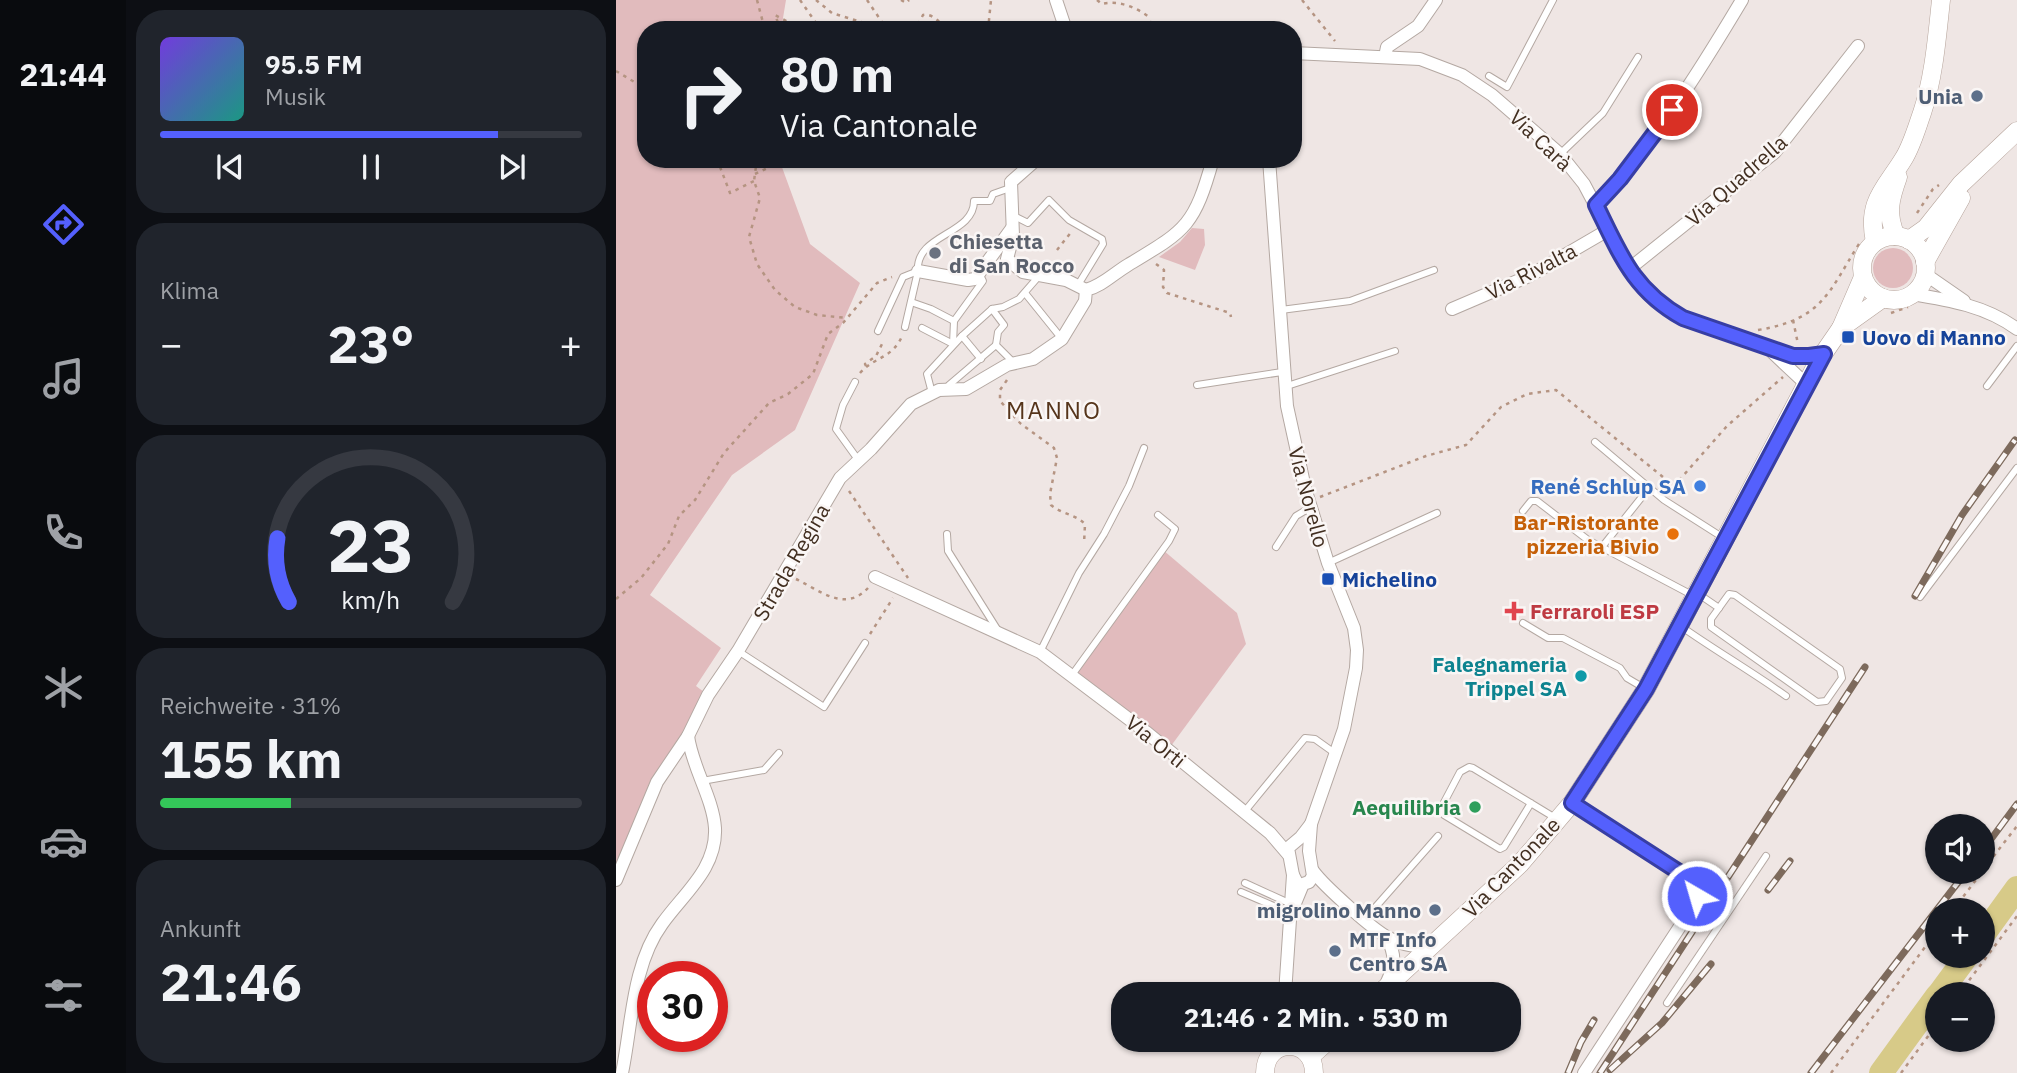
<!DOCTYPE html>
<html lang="de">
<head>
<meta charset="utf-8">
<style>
  body { margin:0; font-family:"IBM Plex Sans",sans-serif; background:#20242c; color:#f1f3f6; height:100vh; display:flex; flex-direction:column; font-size:26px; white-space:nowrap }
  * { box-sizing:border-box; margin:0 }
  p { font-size:23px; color:#9ea1a6 }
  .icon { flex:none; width:38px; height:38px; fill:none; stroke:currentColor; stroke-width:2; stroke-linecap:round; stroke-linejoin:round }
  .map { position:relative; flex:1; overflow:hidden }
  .side { display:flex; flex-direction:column; gap:10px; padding:10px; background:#0d0f14; width:490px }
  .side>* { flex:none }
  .hud { position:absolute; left:21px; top:21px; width:665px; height:147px; border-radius:28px; box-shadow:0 2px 5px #0004; background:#171b24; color:#f1f3f6; overflow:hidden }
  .tools { position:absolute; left:1309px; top:814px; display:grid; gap:14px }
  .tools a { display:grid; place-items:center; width:70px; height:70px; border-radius:50%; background:#171b24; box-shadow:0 2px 5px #0004; font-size:35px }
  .speed { position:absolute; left:21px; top:961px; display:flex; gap:14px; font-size:35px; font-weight:700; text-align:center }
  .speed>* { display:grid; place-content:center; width:91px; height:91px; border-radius:50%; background:#171b24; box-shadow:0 2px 5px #0004; line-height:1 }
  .speed .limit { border:10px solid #d22; background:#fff; color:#111 }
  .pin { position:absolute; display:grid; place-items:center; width:60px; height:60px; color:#fff; margin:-30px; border:4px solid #fff; border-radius:50%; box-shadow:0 2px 7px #0007 }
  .me { position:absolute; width:77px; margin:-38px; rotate:322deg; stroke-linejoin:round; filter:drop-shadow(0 0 5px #0008) }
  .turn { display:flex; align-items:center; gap:24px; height:147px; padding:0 28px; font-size:32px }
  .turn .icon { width:91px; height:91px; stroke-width:2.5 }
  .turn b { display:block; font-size:49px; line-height:60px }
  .big { font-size:52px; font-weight:700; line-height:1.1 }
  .side .tile { flex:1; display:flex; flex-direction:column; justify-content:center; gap:10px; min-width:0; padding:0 24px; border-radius:28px; background:#20242c }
  .side .dial { align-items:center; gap:0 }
  .dial svg { height:182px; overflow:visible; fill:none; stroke:#363941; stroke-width:7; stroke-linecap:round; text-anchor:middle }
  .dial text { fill:#f1f3f6; stroke:none }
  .song { display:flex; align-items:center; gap:21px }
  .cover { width:84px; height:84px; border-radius:10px; background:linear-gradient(135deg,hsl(260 70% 55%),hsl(170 70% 35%)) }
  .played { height:7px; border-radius:4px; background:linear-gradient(90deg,#5460fd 80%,#363941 80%) }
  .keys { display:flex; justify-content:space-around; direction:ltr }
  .heat { display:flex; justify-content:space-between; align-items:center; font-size:38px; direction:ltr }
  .charge { height:10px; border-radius:5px; background:linear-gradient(90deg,#34c759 31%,#363941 0) }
  .trip { position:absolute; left:495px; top:982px; width:410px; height:70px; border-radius:28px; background:#171b24; box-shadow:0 2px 5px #0004; font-weight:700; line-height:70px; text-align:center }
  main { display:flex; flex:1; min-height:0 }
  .tab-bar { display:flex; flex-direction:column; width:126px; justify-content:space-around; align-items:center; background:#090b0e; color:#9ea1a6 }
  .tab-bar .icon { width:49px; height:49px }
  .tab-bar .active { color:#5460fd }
  .tab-bar b { font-size:32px; color:#f1f3f6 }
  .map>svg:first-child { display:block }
  .green { fill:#e1bbbd }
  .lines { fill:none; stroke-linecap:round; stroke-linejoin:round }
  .river { stroke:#d7ca88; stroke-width:24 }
  .service-casing { stroke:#b4a8a2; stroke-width:8 }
  .minor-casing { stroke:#b4a8a2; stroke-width:14 }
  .secondary-casing { stroke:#b6a49b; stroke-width:19 }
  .path { stroke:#b59482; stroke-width:2.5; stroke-dasharray:3.5 5; stroke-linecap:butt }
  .service { stroke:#fff; stroke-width:6 }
  .minor { stroke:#fff; stroke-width:12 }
  .secondary { stroke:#fff; stroke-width:18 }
  .rail-casing { stroke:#7d6a5c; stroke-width:7 }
  .rail { stroke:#faf6f5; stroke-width:4.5; stroke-dasharray:13; stroke-linecap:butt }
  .route-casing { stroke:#373ea4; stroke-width:18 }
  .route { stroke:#5460fd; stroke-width:12 }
  .service-dot { fill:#5c6f8a; stroke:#faf6f5; stroke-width:2.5 }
  .worship-dot { fill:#6b7280; stroke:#faf6f5; stroke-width:2.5 }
  .transit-dot { fill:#1a4fb4; stroke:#faf6f5; stroke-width:2.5 }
  .shop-dot { fill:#3f7fe0; stroke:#faf6f5; stroke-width:2.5 }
  .food-dot { fill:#e8710a; stroke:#faf6f5; stroke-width:2.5 }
  .health-dot { fill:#e0444e; stroke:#faf6f5; stroke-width:2.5 }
  .culture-dot { fill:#0f9aa8; stroke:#faf6f5; stroke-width:2.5 }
  .leisure-dot { fill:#2e9e5b; stroke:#faf6f5; stroke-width:2.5 }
  .labels { text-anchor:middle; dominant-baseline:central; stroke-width:5; stroke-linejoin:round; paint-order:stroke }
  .service-label { font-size:21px; font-weight:bold; fill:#4e5e75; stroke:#faf6f5; text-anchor:end }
  .street-label { font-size:21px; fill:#422f21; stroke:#faf6f5 }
  .worship-label { font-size:21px; font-weight:bold; fill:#5b616d; stroke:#faf6f5; text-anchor:start }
  .transit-label { font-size:21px; font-weight:bold; fill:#164399; stroke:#faf6f5; text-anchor:start }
  .shop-label { font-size:21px; font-weight:bold; fill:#366cbe; stroke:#faf6f5; text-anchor:end }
  .food-label { font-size:21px; font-weight:bold; fill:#c56008; stroke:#faf6f5; text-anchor:end }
  .health-label { font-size:21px; font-weight:bold; fill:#be3a42; stroke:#faf6f5; text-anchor:start }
  .culture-label { font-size:21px; font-weight:bold; fill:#0d838f; stroke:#faf6f5; text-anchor:end }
  .leisure-label { font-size:21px; font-weight:bold; fill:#27864d; stroke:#faf6f5; text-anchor:end }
  .quarter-label { font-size:24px; letter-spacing:2px; fill:#56351b; stroke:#faf6f5 }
</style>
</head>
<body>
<main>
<nav class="tab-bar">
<b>21:44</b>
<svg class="icon active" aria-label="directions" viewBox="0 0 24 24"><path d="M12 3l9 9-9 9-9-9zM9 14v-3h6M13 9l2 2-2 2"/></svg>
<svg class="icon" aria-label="music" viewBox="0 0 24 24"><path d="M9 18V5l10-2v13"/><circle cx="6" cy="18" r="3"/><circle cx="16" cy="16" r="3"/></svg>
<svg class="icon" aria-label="phone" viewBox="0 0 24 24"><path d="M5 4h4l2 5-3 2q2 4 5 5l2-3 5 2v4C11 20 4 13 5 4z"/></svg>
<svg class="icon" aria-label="climate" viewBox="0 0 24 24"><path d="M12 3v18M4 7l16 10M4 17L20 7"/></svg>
<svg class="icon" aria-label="car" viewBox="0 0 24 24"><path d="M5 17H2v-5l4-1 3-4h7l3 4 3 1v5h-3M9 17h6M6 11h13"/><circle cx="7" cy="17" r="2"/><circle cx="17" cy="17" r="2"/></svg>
<svg class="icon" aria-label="filters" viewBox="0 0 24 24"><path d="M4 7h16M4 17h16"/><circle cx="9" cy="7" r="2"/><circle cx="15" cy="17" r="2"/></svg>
</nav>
<section class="side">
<div class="tile">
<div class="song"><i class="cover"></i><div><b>95.5 FM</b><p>Musik</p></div></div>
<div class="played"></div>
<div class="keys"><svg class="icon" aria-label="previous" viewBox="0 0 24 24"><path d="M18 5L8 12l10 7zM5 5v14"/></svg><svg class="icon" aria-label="pause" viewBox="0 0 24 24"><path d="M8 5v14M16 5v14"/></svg><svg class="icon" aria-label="next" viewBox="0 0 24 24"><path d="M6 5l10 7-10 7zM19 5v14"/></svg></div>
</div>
<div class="tile"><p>Klima</p>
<div class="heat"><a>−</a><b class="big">23°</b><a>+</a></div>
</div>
<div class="tile dial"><svg viewBox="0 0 100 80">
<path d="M14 69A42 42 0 1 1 86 69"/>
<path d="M14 69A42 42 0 0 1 9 41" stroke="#5460fd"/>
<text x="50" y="56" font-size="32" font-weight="700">23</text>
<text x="50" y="72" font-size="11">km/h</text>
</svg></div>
<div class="tile"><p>Reichweite · 31%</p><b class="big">155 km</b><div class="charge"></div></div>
<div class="tile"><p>Ankunft</p><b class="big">21:46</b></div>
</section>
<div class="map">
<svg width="1401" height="1073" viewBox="0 0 1401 1073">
  <rect width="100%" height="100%" fill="#efe6e4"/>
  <!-- green -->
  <g class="green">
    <path d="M0,0H170L165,30H30V159H163L194,244L244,283L179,430L116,475L34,595L105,648L80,686L92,695L41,782L0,880Z"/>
    <path d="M576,228L588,229L589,245L579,270L543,257L564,242Z"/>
    <circle cx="1277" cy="268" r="20"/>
    <path d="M547,550L621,613L630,644L552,750L456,675Z"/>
  </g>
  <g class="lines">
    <!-- river -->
    <g class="river">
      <path d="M1367,935L1401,888"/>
      <path d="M1323,994L1351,956"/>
      <path d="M1265,1073L1321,996"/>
    </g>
    <defs>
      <g id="service">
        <path d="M535,25L544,30"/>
        <path d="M873,76L891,87L937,0"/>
        <path d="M944,154L987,113L1022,57"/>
        <path d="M396,215L412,223L433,200L453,220L486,239L487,244L462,285"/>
        <path d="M409,293L446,339"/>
        <path d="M295,302L315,309L338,321"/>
        <path d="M376,309L388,325L382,332L380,345L398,363"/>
        <path d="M665,310L734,301L818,270"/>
        <path d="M289,327L302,271C299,234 358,235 358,201H374L377,194L394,188"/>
        <path d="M306,328L337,344"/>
        <path d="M262,331L287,277L302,271"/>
        <path d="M346,336L365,359"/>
        <path d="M337,344L338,321L367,281L364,275"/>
        <path d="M239,382L227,405L220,429L243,461"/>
        <path d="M581,385L666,372"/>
        <path d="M1371,386L1401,346"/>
        <path d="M668,387L779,351"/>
        <path d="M331,390L333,385L380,345"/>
        <path d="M316,393L311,374L346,336L376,309L387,307L403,299L423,276"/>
        <path d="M979,442L1048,500L1106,537"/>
        <path d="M907,511L915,501H921L972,540L1078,596"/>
        <path d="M331,534L332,551L381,629"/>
        <path d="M660,547L680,516L695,507"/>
        <path d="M986,547L1033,488"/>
        <path d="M712,563L821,513"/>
        <path d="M1081,593L1103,608"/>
        <path d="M1113,594L1119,595L1224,669L1226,678L1210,701L1201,702L1095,627V619Z"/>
        <path d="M1304,597L1401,468"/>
        <path d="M907,623L932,638H947L1004,668L1011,678L1028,688"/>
        <path d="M1066,627C1100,651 1135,671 1170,696"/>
        <path d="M122,651L208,707L249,643"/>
        <path d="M424,652L463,573L488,534L513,486L528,448"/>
        <path d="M456,675L553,541L559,529L542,515"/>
        <path d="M86,781L148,770L163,753"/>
        <path d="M915,803L888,847L884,849L828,815L824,810L844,772L853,767L857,768L941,819"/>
        <path d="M629,811L689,738L699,739L720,754"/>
        <path d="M629,883L675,904"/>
        <path d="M1081,890L1090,888L1116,906"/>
        <path d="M625,892L674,913"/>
        <path d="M749,919L822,836"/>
        <path d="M1051,1003L1150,856"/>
      </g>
      <g id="minor">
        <path d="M440,0L450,30"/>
        <path d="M677,53L804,59L846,75L876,95L944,154L968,184L1013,269L1031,293L1040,302L1067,318L1177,356H1193L1207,353"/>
        <path d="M769,57L771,47L802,26L820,0"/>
        <path d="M421,159L395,182L397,236L391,259L407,272L450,280L470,290"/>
        <path d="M653,159L671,406L689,488L712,563L738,628L741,650L740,668L728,729L695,824L693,851L697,876L693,882L687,884L675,913"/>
        <path d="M980,205C1038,144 1083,72 1126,0"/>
        <path d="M1013,269L1159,152L1242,46"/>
        <path d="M302,271L352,280L359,279L396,228"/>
        <path d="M1309,274L1348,301"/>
        <path d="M1296,294C1333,300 1370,306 1401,329"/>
        <path d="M836,309L913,276L992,230"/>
        <path d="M1156,352L1190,384"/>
        <path d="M259,577L424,652L530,732L654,833L672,854"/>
        <path d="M956,803L1074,879C1083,887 1083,896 1078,905L968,1073"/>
        <path d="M697,871C708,886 757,930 773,938C788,946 801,947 817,945"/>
        <path d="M0,880L41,782L72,736L92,695L122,651L224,478L255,449L295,404L323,390L350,389L391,365L417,359L446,339L469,301L470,290C486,286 497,274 512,265C570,230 578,227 597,159"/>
        <path d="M680,881L677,875L672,848L685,837L695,824"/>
        <path d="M771,938C780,955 779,965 771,982"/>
        <path d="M669,994L677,875"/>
        <path d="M6,1073C16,1025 16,965 46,924C67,894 101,869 99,828C97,798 76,767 72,736"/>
      </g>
      <g id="secondary">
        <path d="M1280,236C1270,214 1274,199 1282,177"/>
        <circle cx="1278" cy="268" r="32"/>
        <path d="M1293,240L1310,228L1345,184L1401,131"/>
        <path d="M1259,242C1250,201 1270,188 1288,158C1296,145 1301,127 1306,113C1318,77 1321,37 1325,0"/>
        <path d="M1309,262L1345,198"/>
        <path d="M1225,328L1247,277"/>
        <path d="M763,994L904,864L956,803L1030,689L1203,360L1225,328L1267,298"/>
        <path d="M694,1057L713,1040"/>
        <path d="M649,1073C649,1037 698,1037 698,1073"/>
      </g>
    </defs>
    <!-- service casing -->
    <use href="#service" class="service-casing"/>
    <!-- minor casing -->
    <use href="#minor" class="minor-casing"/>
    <!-- secondary casing -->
    <use href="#secondary" class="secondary-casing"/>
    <!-- path -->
    <g class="path">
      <path d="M141,0L149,30"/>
      <path d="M184,0L205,30"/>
      <path d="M200,0L216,13L255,25L263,30"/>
      <path d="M251,0L270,28L268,30"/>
      <path d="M285,0L290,3L293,0"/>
      <path d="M481,0L486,4C502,0 520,7 533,17"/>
      <path d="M686,0L719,41"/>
      <path d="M165,30L159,15L187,30"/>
      <path d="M296,30L300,28L307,15C317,13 324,23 331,30"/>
      <path d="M372,30L375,0"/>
      <path d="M0,71L30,89"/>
      <path d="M101,159L114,193L138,181"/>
      <path d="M141,159L138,181L144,198L133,237L141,264L159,290L179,307L201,315L231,318"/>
      <path d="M139,174L162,163V159"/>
      <path d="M1301,213L1317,189L1323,185"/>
      <path d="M441,250L456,231"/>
      <path d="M540,264L548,270L547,287L551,293L614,313L615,317"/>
      <path d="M1275,313L1292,307"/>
      <path d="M1177,320L1182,344"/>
      <path d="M1142,330C1207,319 1212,293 1243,244"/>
      <path d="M250,366L249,364L260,356L266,344L263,341"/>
      <path d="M244,373C259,356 277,359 287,334"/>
      <path d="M391,380L384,390V401L405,424L438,448L441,458L434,494L435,505C445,514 459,514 469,524L468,544"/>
      <path d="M233,491L292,578"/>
      <path d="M704,497L810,456L850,445L885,407L911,394L940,390L1058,486L1111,426L1167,377"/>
      <path d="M180,579C203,590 229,613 252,588"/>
      <path d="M0,599L25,578L52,544L63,516L79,500L108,453L153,403L172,394L197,374L212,334L227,323L261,283L276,277"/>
      <path d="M254,634L277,598"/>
      <path d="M1367,870L1401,826"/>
      <path d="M1337,910L1366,872"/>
      <path d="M1343,994L1401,916"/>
      <path d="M1215,1073L1321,931"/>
      <path d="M1285,1073L1321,1024"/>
    </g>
    <!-- service -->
    <use href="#service" class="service"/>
    <!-- minor -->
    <use href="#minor" class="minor"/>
    <!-- secondary -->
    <use href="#secondary" class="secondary"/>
    <defs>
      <g id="rail">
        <path d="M1299,596L1346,515L1399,440"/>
        <path d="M1367,850L1401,804"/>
        <path d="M1152,890L1174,861"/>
        <path d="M994,1070L1046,1023L1095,964"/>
        <path d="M952,1073L965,1042L978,1020"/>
        <path d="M984,1073L1249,667"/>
        <path d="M1195,1073L1350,872"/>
      </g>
    </defs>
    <!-- rail casing -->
    <use href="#rail" class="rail-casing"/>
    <!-- rail -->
    <use href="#rail" class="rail"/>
  </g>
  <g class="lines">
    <defs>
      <path id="route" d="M1056,110L1004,179L980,205C1004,254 1017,290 1067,318L1177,356H1193L1208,354L1030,689L956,803L1077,881L1081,896"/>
    </defs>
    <!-- route casing -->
    <use href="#route" class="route-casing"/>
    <!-- route -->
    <use href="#route" class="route"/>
  </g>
  <!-- markers -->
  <g class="service-dot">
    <circle cx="1361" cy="96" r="7"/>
    <circle cx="819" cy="910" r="7"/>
    <circle cx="719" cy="951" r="7"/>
  </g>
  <circle class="worship-dot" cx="319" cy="253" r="7"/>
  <g class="transit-dot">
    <rect x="1225" y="330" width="14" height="14" rx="3.5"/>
    <rect x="705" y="572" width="14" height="14" rx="3.5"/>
  </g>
  <circle class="shop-dot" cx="1084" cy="486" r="7"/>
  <circle class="food-dot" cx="1057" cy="534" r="7"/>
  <path class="health-dot" d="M894.5 600.5h7v7h7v7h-7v7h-7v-7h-7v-7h7z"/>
  <circle class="culture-dot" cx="965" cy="676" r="7"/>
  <circle class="leisure-dot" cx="859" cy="807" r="7"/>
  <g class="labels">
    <!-- service labels -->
    <g class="service-label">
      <text x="1347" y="96">Unia</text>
      <text x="805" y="910">migrolino Manno</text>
      <text x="733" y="939" text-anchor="start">MTF Info<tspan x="733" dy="24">Centro SA</tspan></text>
    </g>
    <!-- street labels -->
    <g class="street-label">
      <text transform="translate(925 140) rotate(44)">Via Carà</text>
      <text transform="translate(1120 180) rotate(-41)">Via Quadrella</text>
      <text transform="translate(915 271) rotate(-27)">Via Rivalta</text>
      <text transform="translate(693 497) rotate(75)">Via Norello</text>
      <text transform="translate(175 562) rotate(-60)">Strada Regina</text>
      <text transform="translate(540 741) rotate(39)">Via Orti</text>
      <text transform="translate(895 867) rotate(-46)">Via Cantonale</text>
    </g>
    <!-- worship labels -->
    <g class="worship-label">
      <text x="333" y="241">Chiesetta<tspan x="333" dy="24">di San Rocco</tspan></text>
    </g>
    <!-- transit labels -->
    <g class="transit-label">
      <text x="1246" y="337">Uovo di Manno</text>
      <text x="726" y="579">Michelino</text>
    </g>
    <!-- shop labels -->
    <g class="shop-label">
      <text x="1070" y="486">René Schlup SA</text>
    </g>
    <!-- food labels -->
    <g class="food-label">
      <text x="1043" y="522">Bar-Ristorante<tspan x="1043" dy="24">pizzeria Bivio</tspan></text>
    </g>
    <!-- health labels -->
    <g class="health-label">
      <text x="914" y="611">Ferraroli ESP</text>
    </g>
    <!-- culture labels -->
    <g class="culture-label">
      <text x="951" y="664">Falegnameria<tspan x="951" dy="24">Trippel SA</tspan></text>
    </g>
    <!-- leisure labels -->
    <g class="leisure-label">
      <text x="845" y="807">Aequilibria</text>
    </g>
    <!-- quarter labels -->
    <g class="quarter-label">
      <text x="438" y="410">MANNO</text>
    </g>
  </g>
</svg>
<div class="tools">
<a><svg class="icon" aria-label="sound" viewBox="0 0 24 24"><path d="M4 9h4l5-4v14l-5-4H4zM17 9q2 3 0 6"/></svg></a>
<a>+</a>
<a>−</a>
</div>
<div class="speed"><div class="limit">30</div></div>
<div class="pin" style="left:1056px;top:110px;background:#d93025"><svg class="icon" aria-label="arrive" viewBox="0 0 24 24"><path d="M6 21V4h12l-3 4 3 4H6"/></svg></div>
<svg class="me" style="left:1081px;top:896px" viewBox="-20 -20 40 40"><circle r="17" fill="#5460fd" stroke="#fff" stroke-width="3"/><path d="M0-11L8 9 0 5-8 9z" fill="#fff"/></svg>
<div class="trip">21:46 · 2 Min. · 530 m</div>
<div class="hud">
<div class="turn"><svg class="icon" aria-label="right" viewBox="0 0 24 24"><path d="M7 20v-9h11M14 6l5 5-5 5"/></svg><div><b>80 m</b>Via Cantonale</div></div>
</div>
</div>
</main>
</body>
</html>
